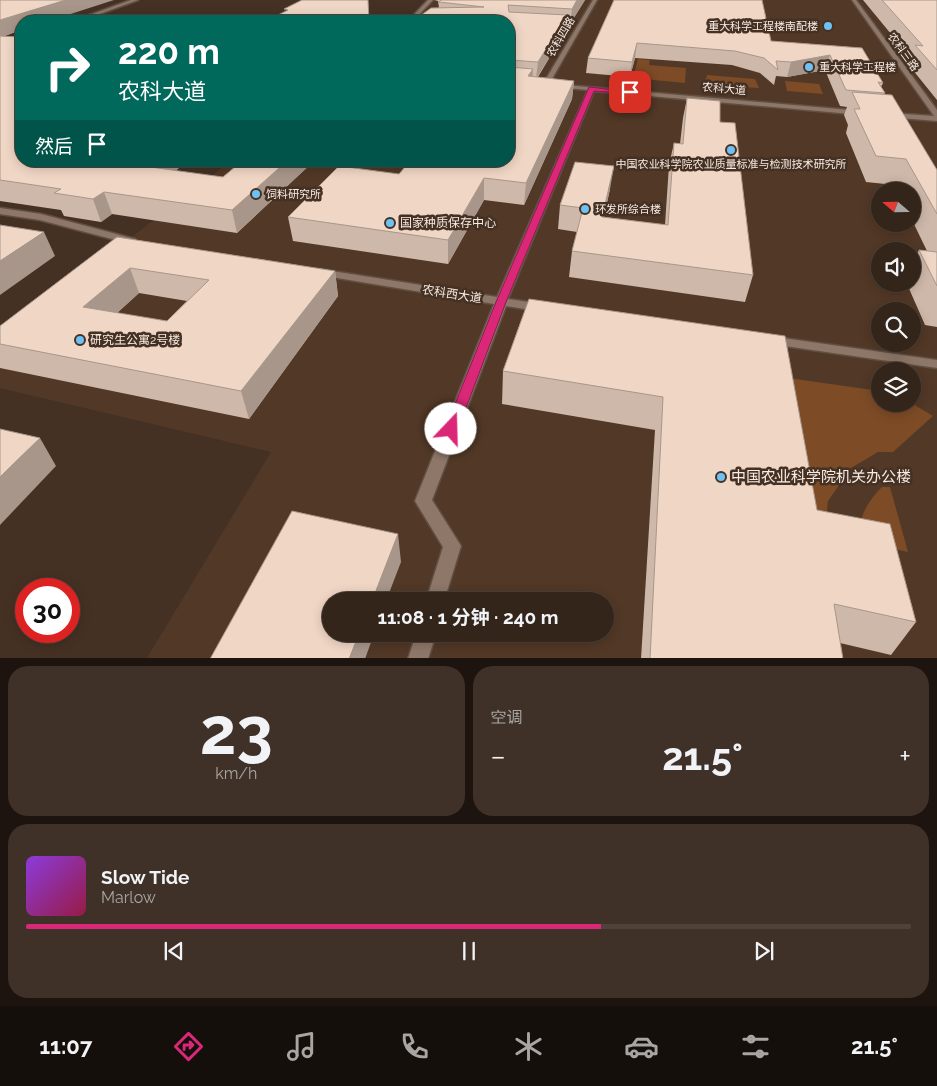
<!DOCTYPE html>
<html lang="zh">
<head>
<meta charset="utf-8">
<style>
  body { margin:0; font-family:Raleway,"Noto Sans SC",sans-serif; background:#3f3128; color:#f1f3f6; height:100vh; display:flex; flex-direction:column; font-size:19px; white-space:nowrap }
  * { box-sizing:border-box; margin:0 }
  p { font-size:16px; color:#a9a5a3 }
  .icon { flex:none; width:28px; height:28px; fill:none; stroke:currentColor; stroke-width:2; stroke-linecap:round; stroke-linejoin:round }
  .map { position:relative; height:658px; overflow:hidden }
  .panel { display:flex; flex-direction:column; gap:8px; padding:8px; background:#1d140f; flex:1 }
  .panel>* { flex:none }
  .banner { position:absolute; left:15px; top:15px; width:500px; height:152px; border-radius:20px; box-shadow:0 2px 12px #0003,0 0 0 1px #4e423a; background:#00695c; color:#fff; overflow:hidden }
  .needle { width:32px; rotate:290deg }
  .buttons { position:absolute; left:871px; top:182px; display:grid; gap:10px }
  .buttons a { display:grid; place-items:center; width:50px; height:50px; border-radius:50%; background:#34251b; box-shadow:0 2px 12px #0003,0 0 0 1px #4e423a; font-size:25px }
  .speed { position:absolute; left:15px; top:578px; display:flex; gap:10px; font-size:25px; font-weight:700; text-align:center }
  .speed>* { display:grid; place-content:center; width:65px; height:65px; border-radius:50%; background:#34251b; box-shadow:0 2px 12px #0003,0 0 0 1px #4e423a; line-height:1 }
  .speed .limit { border:8px solid #d22; background:#fff; color:#111 }
  .pin { position:absolute; display:grid; place-items:center; width:42px; height:42px; color:#fff; margin:-21px; border-radius:10px; box-shadow:0 2px 8px #0006 }
  .me { position:absolute; width:55px; margin:-28px; rotate:21deg; stroke-linejoin:round; filter:drop-shadow(0 0 4px #0008) }
  .turn { display:flex; align-items:center; gap:18px; height:105px; padding:0 20px; font-size:22px }
  .turn .icon { width:65px; height:65px; stroke-width:2.5 }
  .turn b { display:block; font-size:35px; line-height:42px }
  .then { display:flex; align-items:center; height:48px; padding:0 20px; background:#0003; gap:10px; font-size:19px }
  .big { font-size:38px; font-weight:700; line-height:1.1 }
  .panel .widget { flex:1; display:flex; flex-direction:column; justify-content:center; gap:8px; min-width:0; padding:0 18px; border-radius:20px; background:#3f3128 }
  .panel .dial { align-items:center; gap:0 }
  .dial b { font-size:65px; line-height:1 }
  .song { display:flex; align-items:center; gap:15px }
  .cover { width:60px; height:60px; border-radius:8px; background:linear-gradient(135deg,hsl(270 70% 55%),hsl(340 70% 35%)) }
  .played { height:5px; border-radius:2px; background:linear-gradient(90deg,#db2777 65%,#4e423a 65%) }
  .keys { display:flex; justify-content:space-around; direction:ltr }
  .heat { display:flex; justify-content:space-between; align-items:center; font-size:28px; direction:ltr }
  .panel .tiles { flex:1; display:grid; gap:8px; grid-template-columns:1fr 1fr }
  .widget:last-child { grid-column:span 2 }
  .trip { position:absolute; left:322px; top:592px; width:292px; height:50px; border-radius:25px; background:#34251b; box-shadow:0 2px 12px #0003,0 0 0 1px #4e423a; font-weight:700; line-height:50px; text-align:center }
  .menu { display:flex; height:80px; justify-content:space-around; align-items:center; background:#150f0b; color:#a9a5a3 }
  .menu .icon { width:35px; height:35px }
  .menu .current { color:#db2777 }
  .menu b { font-size:22px; color:#f1f3f6 }
  .map>svg:first-child { display:block }
  .built { fill:#523826; fill-rule:evenodd }
  .green { fill:#7d4b26 }
  .lines { fill:none; stroke-linecap:round; stroke-linejoin:round }
  .minor-casing { stroke:#605044; stroke-width:3 }
  .minor { fill:#8e7768; fill-rule:evenodd }
  .wall { fill:#ceb8a9; fill-rule:evenodd }
  .shaded-wall { fill:#a8968a }
  .building { fill:#f0d6c5; stroke:#a8968a; fill-rule:evenodd }
  .route { fill:#db2777; stroke:#8e194d }
  .poi-dot { fill:#6dc2f3; stroke:#453124; stroke-width:2 }
  .labels { text-anchor:middle; dominant-baseline:central; stroke-width:5; stroke-linejoin:round; paint-order:stroke }
  .far-poi-label { font-size:11px; fill:#f8ebe2; stroke:#453124; text-anchor:start }
  .far-street-label { font-size:11px; fill:#f8ebe2; stroke:#453124 }
  .poi-label { font-size:12px; fill:#f8ebe2; stroke:#453124; text-anchor:start }
  .street-label { font-size:12px; fill:#f8ebe2; stroke:#453124 }
  .near-poi-label { font-size:15px; fill:#f8ebe2; stroke:#453124; text-anchor:start }
</style>
</head>
<body>
<div class="map">
<svg width="937" height="659" viewBox="0 0 937 659">
  <rect width="100%" height="100%" fill="#453124"/>
  <!-- built -->
  <path class="built" d="M432,0H937V658H147L271,452L0,388V338L231,161H509V21H407ZM880,191H912V224H880ZM880,251H912V284H880ZM880,311H912V344H880ZM880,371H912V404H880ZM331,601H606V634H331Z"/>
  <!-- green -->
  <g class="green">
    <path d="M638,59L650,60L649,65L686,68L685,83L633,78Z"/>
    <path d="M707,75L755,79L759,88L708,85L705,83Z"/>
    <path d="M785,81L819,84L823,94L787,91Z"/>
    <path d="M774,376L880,391V404H913L933,416L893,452H878L851,468L828,501L825,529L798,524Z"/>
    <path d="M882,487H890L908,552L861,542C855,522 868,500 882,487Z"/>
  </g>
  <g class="lines">
    <defs>
      <g id="minor">
        <path d="M131,0H138L80,21H73Z"/>
        <path d="M428,0H433L413,21H408Z"/>
        <path d="M593,0H597L549,84L544,85L543,84Z"/>
        <path d="M852,0H856L937,110V121L887,117V113H890L934,116Z"/>
        <path d="M554,84L862,111L866,113L862,115L594,91L508,299L543,304L549,308L543,312L506,306L432,500L461,546L444,601H426L443,547L415,501L494,304L319,275L313,272L319,269L497,297L588,90L556,87L553,85Z"/>
        <path d="M0,208L41,214L135,239L136,241L131,244L40,220L0,214Z"/>
        <path d="M769,336L937,360V368L764,343L763,340L764,337Z"/>
        <path d="M416,634H436L428,659H408Z"/>
      </g>
    </defs>
    <!-- minor casing -->
    <use href="#minor" class="minor-casing"/>
    <!-- minor -->
    <use href="#minor" class="minor"/>
  </g>
  <!-- wall -->
  <g class="wall">
    <path d="M0,0L21,21V30L4,36L21,161H188L175,171L223,177L242,161H314L237,233L112,214L101,222L64,216L61,210L0,201Z"/>
    <path d="M434,0H585L570,24L567,23L566,30L538,77L574,81L572,99L524,205L484,200L448,264L293,241L288,217L399,174L509,161L439,8L438,1Z"/>
    <path d="M614,0L771,41L862,48L883,83L881,87L885,93L884,95L937,170V327L925,325L907,284H912V264L919,250L927,251L912,220V191H898L895,185L866,182L846,133L848,125L844,115L847,107L840,106L825,70L787,77L776,76L774,85L760,73L732,65L635,58L630,77L586,73L588,58Z"/>
    <path d="M863,0H937V100L908,64L910,57Z"/>
    <path d="M687,98L720,122L753,275L745,302L569,277L572,251L577,232L558,229L560,205L610,189L604,217L665,225L669,165L674,143L680,144L683,118Z"/>
    <path d="M117,237L335,271L338,296L249,419L0,368V326ZM139,293L187,301L167,321L117,313Z"/>
    <path d="M529,299L817,510L916,622L891,655L840,643L843,659H641L655,430L502,404L503,371Z"/>
  </g>
  <!-- shaded-wall -->
  <g class="shaded-wall">
    <path d="M66,0H114L49,21H21V30L0,38V20Z"/>
    <path d="M577,0H585L570,24L572,9Z"/>
    <path d="M567,15L566,30L536,79L538,62Z"/>
    <path d="M637,43L635,58L630,77L632,62Z"/>
    <path d="M830,55L825,70L787,77L791,62Z"/>
    <path d="M533,69L532,87L528,76Z"/>
    <path d="M574,81L572,99L524,205L526,183Z"/>
    <path d="M151,161H188L150,188L143,166Z"/>
    <path d="M287,161H314L237,233L232,210Z"/>
    <path d="M614,166L610,189L598,242L602,217Z"/>
    <path d="M484,178V200L448,264V240Z"/>
    <path d="M104,192L112,214L101,222L93,199Z"/>
    <path d="M44,232L55,256L0,295V261Z"/>
    <path d="M130,268L139,293L95,333L83,307Z"/>
    <path d="M335,271L338,296L249,419L241,391Z"/>
    <path d="M40,438L56,466L0,525V477Z"/>
    <path d="M398,534L401,562L386,601H372Z"/>
    <path d="M359,634H374L365,659H349Z"/>
  </g>
  <!-- building -->
  <g class="building">
    <path d="M0,0H66L0,20Z"/>
    <path d="M302,0H368L369,21H266L288,10L284,9Z"/>
    <path d="M441,0H577L572,9L508,5L509,12L567,15L538,62L510,60L509,64V21H413L431,8L484,7L439,2Z"/>
    <path d="M614,0H762L771,41L862,48L883,83L878,82L885,93L846,90L830,55L791,62L776,61L778,70L764,58L735,51L637,43L632,62L588,58Z"/>
    <path d="M882,0H937V70L915,45L923,46Z"/>
    <path d="M0,36L21,37V42L20,43H21V93L17,95L21,96V161H151L143,166L223,177L242,161H287L232,210L104,192L93,199L54,193L61,189L0,180Z"/>
    <path d="M509,67L533,69L528,76L574,81L526,183L484,178L448,240L288,217L339,166L399,174L410,161H509Z"/>
    <path d="M852,92L892,95L937,170V214L906,159L876,156L854,109H860Z"/>
    <path d="M687,98L720,101V122L735,123L753,275L572,251L583,208L560,205L575,162L614,166L602,217L668,225L674,143L683,144Z"/>
    <path d="M0,225L44,232L0,261Z"/>
    <path d="M117,237L335,271L241,391L0,344V326ZM130,268L209,280L167,321L83,307Z"/>
    <path d="M919,250L937,252V286Z"/>
    <path d="M529,299L785,336L817,510L890,524L916,622L834,604L843,659H650L663,397L503,371Z"/>
    <path d="M0,429L40,438L0,477Z"/>
    <path d="M292,511L398,534L372,601H331V634H359L349,659H210Z"/>
  </g>
  <!-- route -->
  <path class="route" d="M589,87L633,92L630,94L594,91L506,302L458,429L451,434L447,432L445,429L496,302Z"/>
  <!-- markers -->
  <g class="poi-dot">
    <circle cx="828" cy="26" r="5"/>
    <circle cx="809" cy="67" r="5"/>
    <circle cx="731" cy="150" r="5"/>
    <circle cx="256" cy="194" r="5"/>
    <circle cx="585" cy="209" r="5"/>
    <circle cx="390" cy="223" r="5"/>
    <circle cx="80" cy="340" r="5"/>
    <circle cx="721" cy="477" r="5"/>
  </g>
  <g class="labels">
    <!-- far-poi labels -->
    <g class="far-poi-label">
      <text x="818" y="26" text-anchor="end">重大科学工程楼南配楼</text>
      <text x="819" y="67">重大科学工程楼</text>
      <text x="731" y="164" text-anchor="middle">中国农业科学院农业质量标准与检测技术研究所</text>
      <text x="266" y="194">饲料研究所</text>
      <text x="595" y="209">环发所综合楼</text>
    </g>
    <!-- far-street labels -->
    <g class="far-street-label">
      <text transform="translate(561 37) rotate(-60)">农科四路</text>
      <text transform="translate(903 52) rotate(54)">农科三路</text>
      <text transform="translate(724 89) rotate(5)">农科大道</text>
    </g>
    <!-- poi labels -->
    <g class="poi-label">
      <text x="400" y="223">国家种质保存中心</text>
      <text x="90" y="340">研究生公寓2号楼</text>
    </g>
    <!-- street labels -->
    <g class="street-label">
      <text transform="translate(452 294) rotate(9)">农科西大道</text>
    </g>
    <!-- near-poi labels -->
    <g class="near-poi-label">
      <text x="731" y="477">中国农业科学院机关办公楼</text>
    </g>
  </g>
</svg>
<div class="buttons">
<a><svg class="needle" viewBox="-14 -14 28 28"><path d="M0-13l5 13h-10z" fill="#e53935"/><path d="M0 13l5-13h-10z" fill="#a9a5a3"/></svg></a>
<a><svg class="icon" aria-label="sound" viewBox="0 0 24 24"><path d="M4 9h4l5-4v14l-5-4H4zM17 9q2 3 0 6"/></svg></a>
<a><svg class="icon" aria-label="search" viewBox="0 0 24 24"><circle cx="10" cy="10" r="6"/><path d="M15 15l6 6"/></svg></a>
<a><svg class="icon" aria-label="layers" viewBox="0 0 24 24"><path d="M12 4l9 5-9 5-9-5zM3 14l9 5 9-5"/></svg></a>
</div>
<div class="speed"><div class="limit">30</div></div>
<div class="pin" style="left:630px;top:92px;background:#d93025"><svg class="icon" aria-label="arrive" viewBox="0 0 24 24"><path d="M6 21V4h12l-3 4 3 4H6"/></svg></div>
<svg class="me" style="left:451px;top:429px" viewBox="-20 -20 40 40"><circle r="19" fill="#fff"/><path d="M0-13L10 11 0 6-10 11z" fill="#db2777"/></svg>
<div class="trip">11:08 · 1 分钟 · 240 m</div>
<div class="banner">
<div class="turn"><svg class="icon" aria-label="right" viewBox="0 0 24 24"><path d="M7 20v-9h11M14 6l5 5-5 5"/></svg><div><b>220 m</b>农科大道</div></div>
<div class="then">然后<svg class="icon" aria-label="arrive" viewBox="0 0 24 24"><path d="M6 21V4h12l-3 4 3 4H6"/></svg></div>
</div>
</div>
<section class="panel">
<div class="tiles">
<div class="widget dial"><b>23</b><p>km/h</p></div>
<div class="widget"><p>空调</p>
<div class="heat"><a>−</a><b class="big">21.5°</b><a>+</a></div>
</div>
<div class="widget">
<div class="song"><i class="cover"></i><div><b>Slow Tide</b><p>Marlow</p></div></div>
<div class="played"></div>
<div class="keys"><svg class="icon" aria-label="previous" viewBox="0 0 24 24"><path d="M18 5L8 12l10 7zM5 5v14"/></svg><svg class="icon" aria-label="pause" viewBox="0 0 24 24"><path d="M8 5v14M16 5v14"/></svg><svg class="icon" aria-label="next" viewBox="0 0 24 24"><path d="M6 5l10 7-10 7zM19 5v14"/></svg></div>
</div>
</div>
</section>
<nav class="menu">
<b>11:07</b>
<svg class="icon current" aria-label="directions" viewBox="0 0 24 24"><path d="M12 3l9 9-9 9-9-9zM9 14v-3h6M13 9l2 2-2 2"/></svg>
<svg class="icon" aria-label="music" viewBox="0 0 24 24"><path d="M9 18V5l10-2v13"/><circle cx="6" cy="18" r="3"/><circle cx="16" cy="16" r="3"/></svg>
<svg class="icon" aria-label="phone" viewBox="0 0 24 24"><path d="M5 4h4l2 5-3 2q2 4 5 5l2-3 5 2v4C11 20 4 13 5 4z"/></svg>
<svg class="icon" aria-label="climate" viewBox="0 0 24 24"><path d="M12 3v18M4 7l16 10M4 17L20 7"/></svg>
<svg class="icon" aria-label="car" viewBox="0 0 24 24"><path d="M5 17H2v-5l4-1 3-4h7l3 4 3 1v5h-3M9 17h6M6 11h13"/><circle cx="7" cy="17" r="2"/><circle cx="17" cy="17" r="2"/></svg>
<svg class="icon" aria-label="filters" viewBox="0 0 24 24"><path d="M4 7h16M4 17h16"/><circle cx="9" cy="7" r="2"/><circle cx="15" cy="17" r="2"/></svg>
<b>21.5°</b>
</nav>
</body>
</html>
